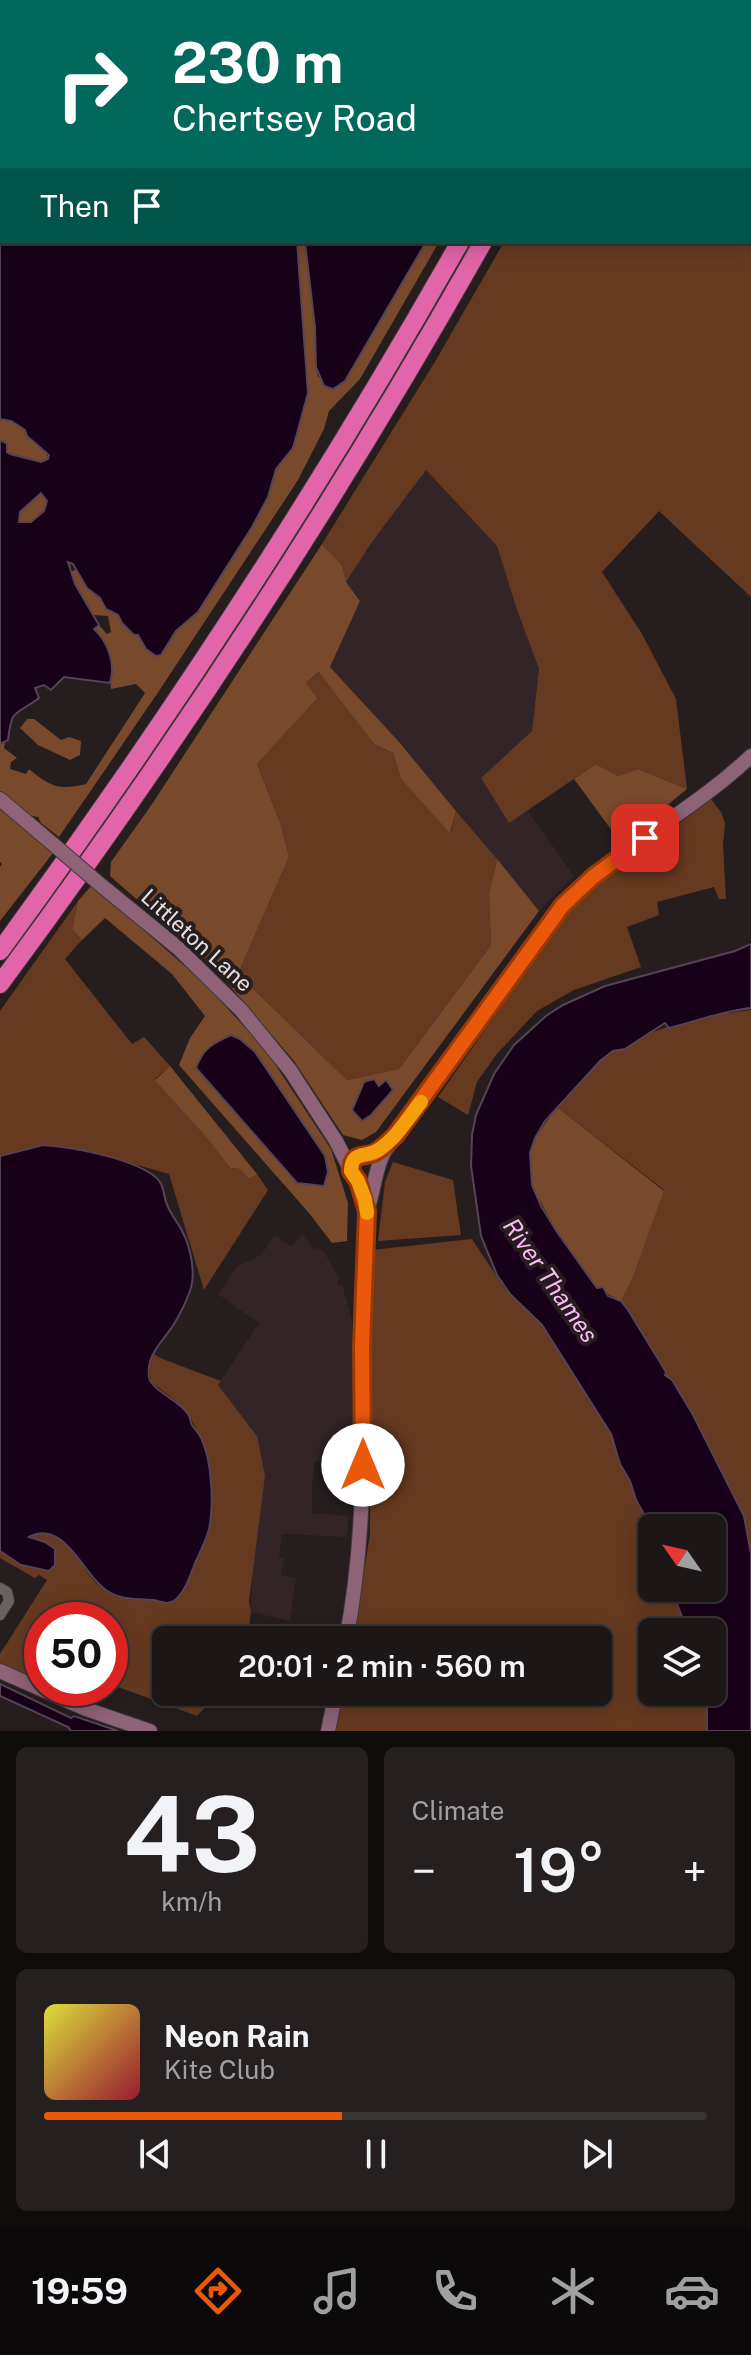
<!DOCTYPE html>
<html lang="en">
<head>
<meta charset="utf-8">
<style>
  body { margin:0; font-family:"Public Sans",sans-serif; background:#251f1f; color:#f1f3f6; height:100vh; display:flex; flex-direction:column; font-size:30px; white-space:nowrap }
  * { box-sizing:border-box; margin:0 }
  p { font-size:26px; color:#a09fa1 }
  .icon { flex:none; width:44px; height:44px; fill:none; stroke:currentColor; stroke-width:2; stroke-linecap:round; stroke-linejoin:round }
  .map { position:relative; height:1731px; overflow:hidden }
  .sheet { display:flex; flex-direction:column; gap:16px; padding:16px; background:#0f0c0c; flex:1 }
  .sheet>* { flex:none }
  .banner { position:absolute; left:0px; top:0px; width:752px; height:244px; box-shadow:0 4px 20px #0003,0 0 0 2px #3a3535; background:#00695c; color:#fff; overflow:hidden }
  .needle { width:52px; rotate:304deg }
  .controls { position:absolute; left:638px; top:1514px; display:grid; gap:16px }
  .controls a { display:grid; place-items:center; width:88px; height:88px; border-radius:12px; background:#1c1616; box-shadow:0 4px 20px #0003,0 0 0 2px #3a3535; font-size:40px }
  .speed { position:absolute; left:24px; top:1602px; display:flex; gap:16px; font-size:40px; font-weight:700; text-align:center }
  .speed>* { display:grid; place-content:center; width:104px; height:104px; border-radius:50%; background:#1c1616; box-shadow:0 4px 20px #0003,0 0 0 2px #3a3535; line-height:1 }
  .speed .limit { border:12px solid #d22; background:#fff; color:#111 }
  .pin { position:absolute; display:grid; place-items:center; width:68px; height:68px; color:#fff; margin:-34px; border-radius:16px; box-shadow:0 4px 12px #0006 }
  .me { position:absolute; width:88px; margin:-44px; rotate:0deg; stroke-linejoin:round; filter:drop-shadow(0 0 6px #0008) }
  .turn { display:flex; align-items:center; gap:28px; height:168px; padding:0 40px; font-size:36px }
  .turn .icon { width:104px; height:104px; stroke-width:2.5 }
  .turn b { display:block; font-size:56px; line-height:68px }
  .then { display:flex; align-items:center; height:76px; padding:0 40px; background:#0003; gap:16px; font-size:30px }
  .big { font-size:60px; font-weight:600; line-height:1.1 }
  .sheet .card { flex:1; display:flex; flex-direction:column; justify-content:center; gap:12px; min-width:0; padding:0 28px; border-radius:12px; background:#251f1f }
  .sheet .dial { align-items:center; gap:0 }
  .dial b { font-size:104px; line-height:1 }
  .song { display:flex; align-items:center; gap:24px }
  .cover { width:96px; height:96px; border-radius:12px; background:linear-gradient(135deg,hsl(60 70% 55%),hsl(350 70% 35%)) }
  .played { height:8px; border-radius:4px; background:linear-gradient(90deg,#ea580c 45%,#3a3535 45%) }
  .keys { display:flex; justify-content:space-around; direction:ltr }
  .heat { display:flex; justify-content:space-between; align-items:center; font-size:44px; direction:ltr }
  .sheet .tiles { flex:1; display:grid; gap:16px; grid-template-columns:1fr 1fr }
  .card:last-child { grid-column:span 2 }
  .trip { position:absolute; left:152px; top:1626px; width:460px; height:80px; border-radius:12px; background:#1c1616; box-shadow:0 4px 20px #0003,0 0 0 2px #3a3535; font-weight:600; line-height:80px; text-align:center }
  .tab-bar { display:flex; height:128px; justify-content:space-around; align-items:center; background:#0b0909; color:#a09fa1 }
  .tab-bar .icon { width:56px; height:56px }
  .tab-bar .selected { color:#ea580c }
  .tab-bar b { font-size:36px; color:#f1f3f6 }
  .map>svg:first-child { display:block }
  .built { fill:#332527 }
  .green { fill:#663a20 }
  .forest { fill:#79492c; fill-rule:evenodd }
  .water { fill:#180018; stroke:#564354; stroke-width:2; fill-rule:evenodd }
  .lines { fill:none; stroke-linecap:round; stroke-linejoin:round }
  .street-casing { stroke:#3d3738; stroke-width:12 }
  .secondary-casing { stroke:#3d3738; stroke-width:16 }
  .highway-casing { stroke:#3d3738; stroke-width:20 }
  .street { stroke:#6a6162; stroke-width:10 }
  .secondary { stroke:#8e6277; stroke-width:14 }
  .highway { stroke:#e165a8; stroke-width:18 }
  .secondary-bridge-casing { stroke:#3d3738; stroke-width:16; stroke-linecap:butt }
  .secondary-bridge { stroke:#8e6277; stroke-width:14 }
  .route-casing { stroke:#983908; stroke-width:20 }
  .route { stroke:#ea580c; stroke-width:14 }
  .slow { stroke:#f59e0b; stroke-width:14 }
  .labels { text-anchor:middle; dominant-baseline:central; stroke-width:8; stroke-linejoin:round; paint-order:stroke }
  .street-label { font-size:22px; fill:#e5dfe0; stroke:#251d1e }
  .water-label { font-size:24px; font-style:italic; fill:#fcbbf8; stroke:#251d1e }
</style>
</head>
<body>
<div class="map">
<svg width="751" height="1731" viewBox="0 0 751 1731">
  <rect width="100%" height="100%" fill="#251d1e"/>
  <!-- built -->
  <g class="built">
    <path d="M426,470L497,546L517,610L539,669L532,731L481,778L509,822L527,810L574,876L539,911L400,743L330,667L360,601L346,582L372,542Z"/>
    <path d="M302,1234L316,1250L318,1248L324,1252L338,1276V1286L342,1284L352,1320L353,1423L351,1466L315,1461L312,1484V1513L348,1516L347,1537L282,1534L279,1557L284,1558L281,1575L296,1578L290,1621L251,1612V1608L257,1436L218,1385L259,1323L218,1294L238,1266L261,1255L275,1235L292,1247Z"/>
  </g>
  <!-- green -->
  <g class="green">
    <path d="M633,0H751V597L659,511L602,572L642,634L676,699L687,789L638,769L618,776L596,764L509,823L481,778L532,731L539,669L517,610L497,546L426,470L372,542L346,582L342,565L322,544L436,360L504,242H750V2H632Z"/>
    <path d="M320,672L374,744L393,753L401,779L451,832L456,811L497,859L489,896L491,945L399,1069L347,1080L238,974L289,857L281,825L257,764L316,698L306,683Z"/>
    <path d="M711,799L721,812L725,823L723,844L726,899H719L714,887L657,902L659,915L627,927L641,967L574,990L537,1011L496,1055L477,1082L468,1115L438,1097L542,948L579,900Z"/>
    <path d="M78,901L72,929L82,940L65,959L132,1044L144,1037L170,1066L155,1079L206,1137L230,1168L240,1169L249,1179L257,1174L268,1190L204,1290L169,1174L116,1159L63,1146L43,1145L0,1156V1011Z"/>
    <path d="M751,1010V1554L744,1516L621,1301L632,1280L664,1190L557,1107C571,1092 584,1074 600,1061C637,1030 703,1015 751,1010Z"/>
    <path d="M393,1162L453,1180L461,1235L378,1241L385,1182Z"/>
    <path d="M472,1239L505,1289L542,1325L611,1434L620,1464L630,1481L636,1500L652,1528V1588H671L688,1632H652V1692H707V1731H334L342,1692H598V1640H353L370,1534L371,1250Z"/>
    <path d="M152,1353L160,1358L221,1381L218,1385L257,1436L265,1476L249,1601L251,1612L248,1634L251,1635L250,1640H166V1692H219L197,1716L110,1684V1620H42V1683L0,1667V1654L47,1580L39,1575L35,1578L0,1558V1551L21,1565L49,1571L45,1542L29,1537C62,1521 78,1562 94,1581C98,1586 108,1592 114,1595C130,1603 147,1597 163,1603L179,1596L191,1573L208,1531L212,1487L204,1444L189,1415L171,1397L151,1382L149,1365Z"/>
  </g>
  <!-- forest -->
  <g class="forest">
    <path d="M297,242H305L315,327L316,367L318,377L345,381L426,242H439L360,379L329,411L324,429L298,480L159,691L59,837L41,823L38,817L28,815L0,791V744L5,743L4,748L17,758L11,762L10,769L26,774L29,769C50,786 58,791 86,784L145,693L136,684L111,689C110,684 112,680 112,676C114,658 105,640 93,628L99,625L107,634L111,632L108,616L94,615L75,584L70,573L76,569L87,588L100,598L106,609L118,615L122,623L134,634L138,635L156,656L163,653L176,631L198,612L274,475L308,393Z"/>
    <path d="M0,419L11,421L25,430C29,443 47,446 48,459L41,462L7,452L5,442L0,440Z"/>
    <path d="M41,493L47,501L44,510L31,522H18L20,512Z"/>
    <path d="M322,544L342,565L346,582L360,601L330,667L400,743L456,811L450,833L401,779L393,753L374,744L319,672L306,683L317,698L257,764L281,825L289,857L238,974L347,1080L399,1069L491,945L489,895L497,859L539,911L376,1132L362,1140L343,1135L294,1061L212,965L110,876L111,862L150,807Z"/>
    <path d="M27,719H34L61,740L69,737L81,741L80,755L70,760L38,745L20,728Z"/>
    <path d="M596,764L618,776L638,769L687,789L621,843L574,779Z"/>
    <path d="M0,807L53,853L0,921V867L2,864L0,862Z"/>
    <path d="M92,885L203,982L265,1049L331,1149L348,1203L347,1241L332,1243L309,1213L179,1065L190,1038L205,1016L172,974L105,918L82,940L72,929L78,901ZM240,1039L255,1052L325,1156Z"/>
    <path d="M170,1066L257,1174L249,1179L240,1169L230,1168L206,1137L155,1080Z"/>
    <path d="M557,1107L664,1191L632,1280L621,1301L597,1288L557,1232L532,1186L530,1153L535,1138Z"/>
  </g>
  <!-- water -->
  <g class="water">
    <path d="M0,0H276V2H2V242H297L308,393L293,448L276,469L268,497L252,527L198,612L176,631L161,655L156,656L146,649L138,635H134L122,623L118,615L106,609L100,598L87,588L73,564L68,562L75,584L99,625L94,629C108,642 116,664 110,683L64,677L51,690L44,685L35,688L39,698C14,717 12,707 8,740L0,744V440L7,444V452L10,454L41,462L48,459L49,455L27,436L25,430L11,421L0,419ZM41,493L47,501L44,511L31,522H19L20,512Z"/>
    <path d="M287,0H561L560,2H287Z"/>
    <path d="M305,242H426L345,381L333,389L324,386L316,367L315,327Z"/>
    <path d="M751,944V1008C722,1011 697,1021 669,1028L665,1023L625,1049L613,1051L600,1061L545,1121L535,1138L530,1153L532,1185L541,1206L557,1232L597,1288L603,1287L608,1296L621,1301L628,1310L666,1372L665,1375L672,1380L692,1413L744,1516L751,1554V1731H707V1692H712V1632H688L671,1588H712V1528H652L636,1500L630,1481L620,1464L611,1434L542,1325L510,1294L497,1275L481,1236L471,1166L472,1135L476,1115L494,1074L514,1045L546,1016L563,1005L605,986L735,951Z"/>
    <path d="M231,1035L240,1039L255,1052L325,1156L328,1172L324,1186L297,1183L196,1068C204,1047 211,1045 231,1035Z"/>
    <path d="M374,1079L379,1086L386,1080L393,1090L371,1115L362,1121L352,1110L364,1082Z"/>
    <path d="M43,1145C73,1147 129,1158 153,1175C166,1184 162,1195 168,1207C172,1216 179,1224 183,1233C191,1248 196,1275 190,1291C186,1302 180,1314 174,1324C163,1342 146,1354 149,1377C151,1390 180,1401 188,1414C192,1420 189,1419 192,1425C195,1430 200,1434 202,1440C212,1462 214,1505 209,1529C206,1541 200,1552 195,1563C191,1574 185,1592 175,1600C167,1606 161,1601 153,1600C135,1598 122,1601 106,1590C84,1576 64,1518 29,1537L45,1542L55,1549V1565L49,1571L21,1565L0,1551V1156Z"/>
    <path d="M0,1684L71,1718L74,1716L118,1731H71L68,1727L0,1696Z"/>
  </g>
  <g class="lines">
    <defs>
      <path id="street" d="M0,1588L7,1592L9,1601L0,1615"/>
      <g id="secondary">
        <path d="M0,799L40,833"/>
        <path d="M102,886L178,948L241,1010L290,1070L336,1141L351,1171"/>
        <path d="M367,1211C374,1191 375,1169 384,1152L563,905C619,847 693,811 751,756"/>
        <path d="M346,1640C365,1543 364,1444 362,1346C361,1301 364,1255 367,1211C366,1202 364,1191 359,1183C353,1172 348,1170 356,1158L365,1154L370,1155L385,1145"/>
        <path d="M0,1671L86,1709L150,1731"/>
        <path d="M328,1731L336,1692"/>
      </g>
      <g id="highway">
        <path d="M588,2L589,0"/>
        <path d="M612,2L613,0"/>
        <path d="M0,951C167,723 321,488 460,242"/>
        <path d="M0,984C176,746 338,499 483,242"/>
      </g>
    </defs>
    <!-- street casing -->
    <use href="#street" class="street-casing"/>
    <!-- secondary casing -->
    <use href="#secondary" class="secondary-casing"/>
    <!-- highway casing -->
    <use href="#highway" class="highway-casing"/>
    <!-- street -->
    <use href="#street" class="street"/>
    <!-- secondary -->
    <use href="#secondary" class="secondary"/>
    <!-- highway -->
    <use href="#highway" class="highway"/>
    <defs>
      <path id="secondary-bridge" d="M40,833L102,886"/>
    </defs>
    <!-- secondary-bridge casing -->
    <use href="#secondary-bridge" class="secondary-bridge-casing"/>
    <!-- secondary-bridge -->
    <use href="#secondary-bridge" class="secondary-bridge"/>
  </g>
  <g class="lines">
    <defs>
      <path id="route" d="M363,1465L362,1346L367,1211L358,1181L351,1171C352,1152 361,1158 374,1153C382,1149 388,1142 395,1136L563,905L593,877L645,838"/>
    </defs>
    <!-- route casing -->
    <use href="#route" class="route-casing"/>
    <!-- route -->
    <use href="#route" class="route"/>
    <!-- slow -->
    <path class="slow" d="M367,1213L365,1199L358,1181L351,1171C352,1150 365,1158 378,1150C396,1139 408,1118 421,1102"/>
  </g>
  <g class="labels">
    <!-- street labels -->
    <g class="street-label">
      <text transform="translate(197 940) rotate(42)">Littleton Lane</text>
    </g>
    <!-- water labels -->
    <g class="water-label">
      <text transform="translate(551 1280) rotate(55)">River Thames</text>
    </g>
  </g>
</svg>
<div class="controls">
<a><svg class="needle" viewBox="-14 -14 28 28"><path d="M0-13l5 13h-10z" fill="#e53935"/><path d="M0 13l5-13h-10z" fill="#a09fa1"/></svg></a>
<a><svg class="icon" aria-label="layers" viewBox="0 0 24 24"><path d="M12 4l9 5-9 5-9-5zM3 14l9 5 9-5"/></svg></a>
</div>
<div class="speed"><div class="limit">50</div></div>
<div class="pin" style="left:645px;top:838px;background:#d93025"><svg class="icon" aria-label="arrive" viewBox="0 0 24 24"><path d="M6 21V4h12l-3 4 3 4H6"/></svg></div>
<svg class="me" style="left:363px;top:1465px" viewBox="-20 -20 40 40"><circle r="19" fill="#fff"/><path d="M0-13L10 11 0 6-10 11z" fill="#ea580c"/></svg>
<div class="trip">20:01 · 2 min · 560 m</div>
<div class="banner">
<div class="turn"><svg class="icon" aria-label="right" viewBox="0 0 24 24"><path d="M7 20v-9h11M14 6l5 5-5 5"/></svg><div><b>230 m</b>Chertsey Road</div></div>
<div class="then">Then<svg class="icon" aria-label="arrive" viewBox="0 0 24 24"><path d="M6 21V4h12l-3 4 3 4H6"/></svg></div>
</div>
</div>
<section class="sheet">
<div class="tiles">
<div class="card dial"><b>43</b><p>km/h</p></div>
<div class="card"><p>Climate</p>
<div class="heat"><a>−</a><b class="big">19°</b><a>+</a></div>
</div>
<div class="card">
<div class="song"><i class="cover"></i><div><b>Neon Rain</b><p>Kite Club</p></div></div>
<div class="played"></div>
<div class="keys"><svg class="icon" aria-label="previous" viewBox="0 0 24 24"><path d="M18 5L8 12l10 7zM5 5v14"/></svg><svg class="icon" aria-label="pause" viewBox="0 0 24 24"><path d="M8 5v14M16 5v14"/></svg><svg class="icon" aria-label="next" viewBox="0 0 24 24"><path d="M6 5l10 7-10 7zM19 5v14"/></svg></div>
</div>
</div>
</section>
<nav class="tab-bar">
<b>19:59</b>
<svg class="icon selected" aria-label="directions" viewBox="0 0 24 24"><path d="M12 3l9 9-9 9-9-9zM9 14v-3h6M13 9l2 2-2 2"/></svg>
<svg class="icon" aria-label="music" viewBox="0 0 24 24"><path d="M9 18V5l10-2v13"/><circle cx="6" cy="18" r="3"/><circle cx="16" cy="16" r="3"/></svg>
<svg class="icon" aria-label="phone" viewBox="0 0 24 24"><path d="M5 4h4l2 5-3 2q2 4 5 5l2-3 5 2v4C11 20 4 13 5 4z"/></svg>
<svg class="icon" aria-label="climate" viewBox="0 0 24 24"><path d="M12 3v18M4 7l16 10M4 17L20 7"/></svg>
<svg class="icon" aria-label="car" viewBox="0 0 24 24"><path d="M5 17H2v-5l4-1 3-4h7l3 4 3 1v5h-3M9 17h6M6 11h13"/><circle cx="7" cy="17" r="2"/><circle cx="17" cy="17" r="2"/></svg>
</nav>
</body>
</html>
